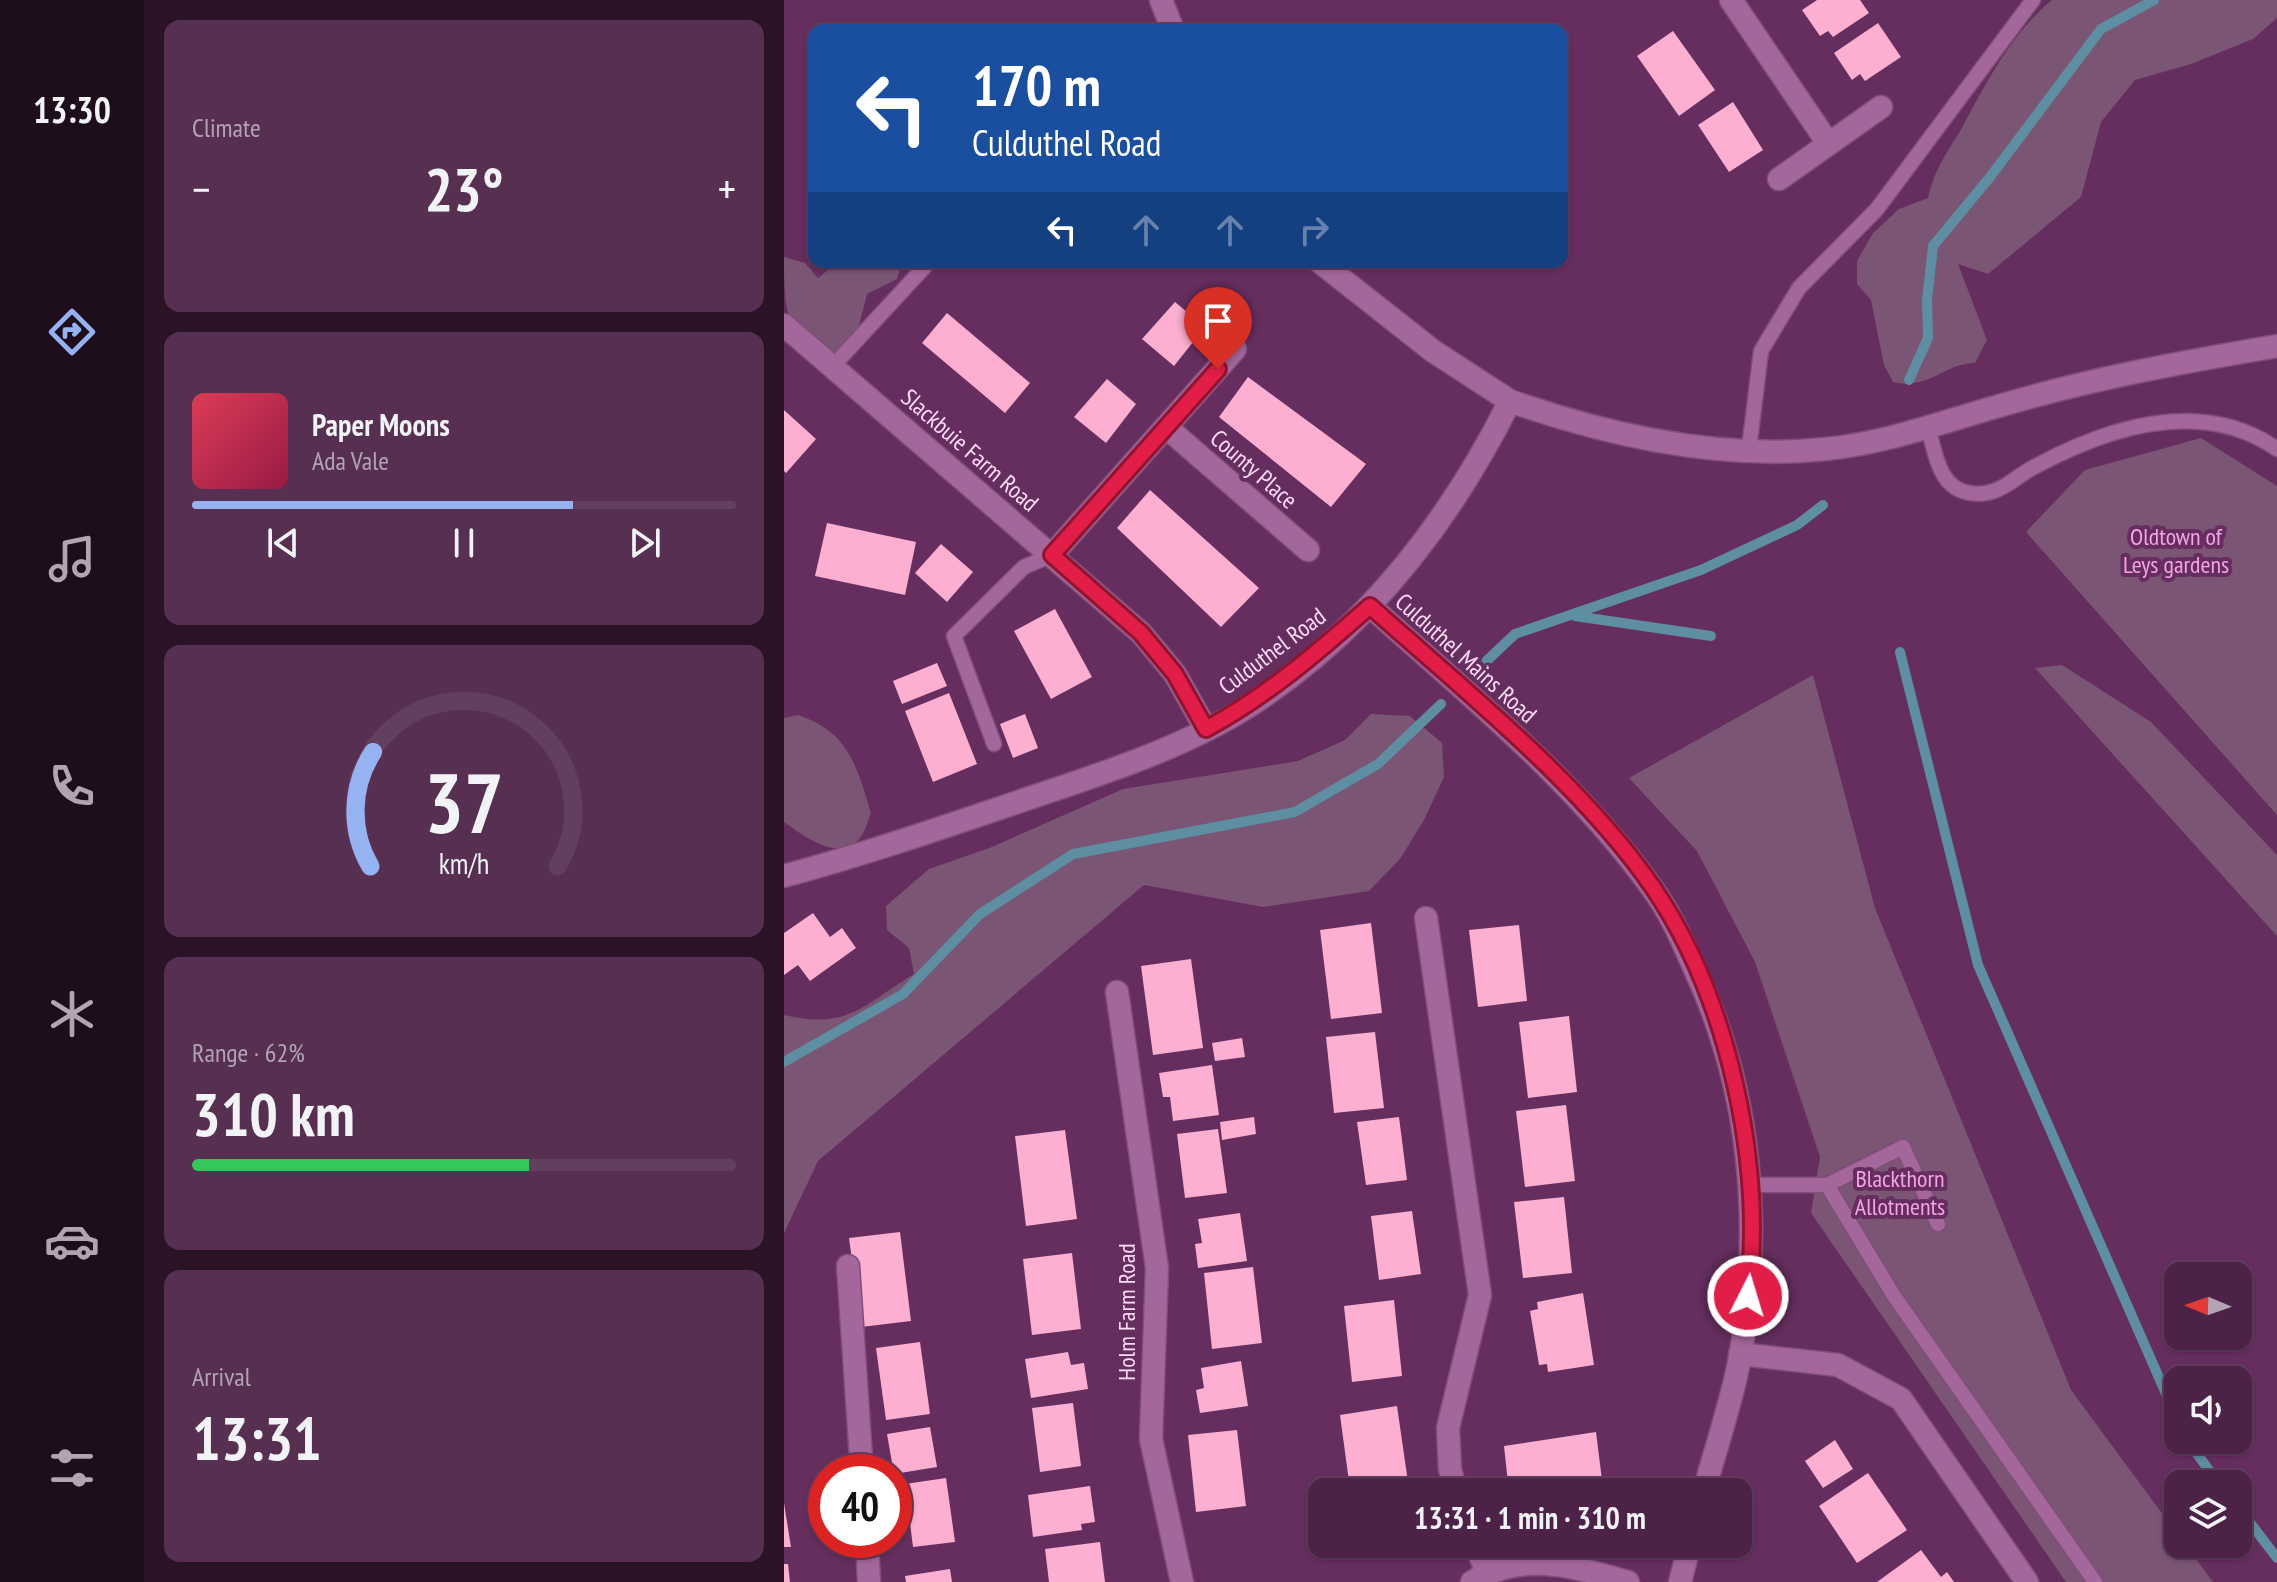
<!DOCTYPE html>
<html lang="en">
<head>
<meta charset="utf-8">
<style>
  body { margin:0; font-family:"PT Sans Narrow",sans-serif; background:#562f51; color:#f1f3f6; height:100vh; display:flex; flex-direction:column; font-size:30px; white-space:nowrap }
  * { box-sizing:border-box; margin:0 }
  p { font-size:26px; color:#b2a4b3 }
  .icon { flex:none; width:44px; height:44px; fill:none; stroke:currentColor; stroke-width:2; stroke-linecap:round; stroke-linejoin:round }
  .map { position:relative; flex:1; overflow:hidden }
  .sheet { display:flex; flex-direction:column; gap:20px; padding:20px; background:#2a1326; width:640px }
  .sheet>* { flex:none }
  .guide { position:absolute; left:24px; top:24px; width:760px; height:244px; border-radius:16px; box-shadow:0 2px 6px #0004,0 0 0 2px #633f5f; background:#1a4fa0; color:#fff; overflow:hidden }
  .needle { width:52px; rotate:272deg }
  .controls { position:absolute; left:1380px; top:1262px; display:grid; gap:16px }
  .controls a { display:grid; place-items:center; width:88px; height:88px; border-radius:16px; background:#4c2246; box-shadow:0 2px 6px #0004,0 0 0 2px #633f5f; font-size:40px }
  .speed { position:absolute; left:24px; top:1454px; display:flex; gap:16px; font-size:40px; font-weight:700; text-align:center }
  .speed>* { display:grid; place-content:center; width:104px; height:104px; border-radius:50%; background:#4c2246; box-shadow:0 2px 6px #0004,0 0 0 2px #633f5f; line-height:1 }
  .speed .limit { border:12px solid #d22; background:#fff; color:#111 }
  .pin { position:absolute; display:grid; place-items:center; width:68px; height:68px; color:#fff; margin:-82px -34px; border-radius:50% 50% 50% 0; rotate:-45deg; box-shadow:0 0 8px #0007 }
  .pin .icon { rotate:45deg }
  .me { position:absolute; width:88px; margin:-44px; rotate:5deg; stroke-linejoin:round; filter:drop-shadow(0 0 6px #0008) }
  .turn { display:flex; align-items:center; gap:28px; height:168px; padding:0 32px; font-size:36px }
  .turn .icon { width:104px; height:104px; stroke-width:2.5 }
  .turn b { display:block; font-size:56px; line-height:68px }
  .lanes { display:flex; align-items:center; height:76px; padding:0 32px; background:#0003; justify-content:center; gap:40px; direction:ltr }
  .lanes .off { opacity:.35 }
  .big { font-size:60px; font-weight:700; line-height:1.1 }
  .sheet .tile { flex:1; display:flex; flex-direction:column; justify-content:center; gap:12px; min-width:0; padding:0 28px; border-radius:16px; background:#562f51 }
  .sheet .dial { align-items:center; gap:0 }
  .dial svg { height:208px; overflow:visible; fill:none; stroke:#633f5f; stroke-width:7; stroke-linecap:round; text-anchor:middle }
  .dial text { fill:#f1f3f6; stroke:none }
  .song { display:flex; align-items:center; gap:24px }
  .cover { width:96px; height:96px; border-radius:12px; background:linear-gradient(135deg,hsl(350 70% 55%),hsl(340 70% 35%)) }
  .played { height:8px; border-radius:4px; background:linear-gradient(90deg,#95b2f1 70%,#633f5f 70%) }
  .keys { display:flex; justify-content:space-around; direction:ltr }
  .heat { display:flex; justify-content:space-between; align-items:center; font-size:44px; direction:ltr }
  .charge { height:12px; border-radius:6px; background:linear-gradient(90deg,#34c759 62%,#633f5f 0) }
  .trip { position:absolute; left:524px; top:1478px; width:444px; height:80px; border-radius:16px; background:#4c2246; box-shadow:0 2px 6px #0004,0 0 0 2px #633f5f; font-weight:700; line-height:80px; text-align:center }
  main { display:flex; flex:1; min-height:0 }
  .tab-bar { display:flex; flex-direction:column; width:144px; justify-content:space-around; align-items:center; background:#1e0e1c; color:#b2a4b3 }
  .tab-bar .icon { width:56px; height:56px }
  .tab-bar .active { color:#95b2f1 }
  .tab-bar b { font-size:36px; color:#f1f3f6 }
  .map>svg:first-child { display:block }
  .green { fill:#7a5574 }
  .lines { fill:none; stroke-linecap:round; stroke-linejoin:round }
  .stream { stroke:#5d8ea1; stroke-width:10 }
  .building { fill:#fcafd0 }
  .service-casing { stroke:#7f4f79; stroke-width:17 }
  .minor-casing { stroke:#7f4f79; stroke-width:25 }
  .tertiary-casing { stroke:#7f4f79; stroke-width:25 }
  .secondary-casing { stroke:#7f4f79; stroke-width:25 }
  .service { stroke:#a4679b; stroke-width:14 }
  .minor { stroke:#a4679b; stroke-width:22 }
  .tertiary { stroke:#a4679b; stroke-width:22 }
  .secondary { stroke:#a4679b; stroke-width:22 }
  .route-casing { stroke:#92132f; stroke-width:20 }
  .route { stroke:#e11d48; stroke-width:14 }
  .labels { text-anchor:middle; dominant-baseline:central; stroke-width:8; stroke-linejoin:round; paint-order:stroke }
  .street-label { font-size:24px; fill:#fedcf7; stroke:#652e5e }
  .park-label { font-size:24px; fill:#f5a4e8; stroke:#652e5e }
</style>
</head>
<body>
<main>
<nav class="tab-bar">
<b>13:30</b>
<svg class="icon active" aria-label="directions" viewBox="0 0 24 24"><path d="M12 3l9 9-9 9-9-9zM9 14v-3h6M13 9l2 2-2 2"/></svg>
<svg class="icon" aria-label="music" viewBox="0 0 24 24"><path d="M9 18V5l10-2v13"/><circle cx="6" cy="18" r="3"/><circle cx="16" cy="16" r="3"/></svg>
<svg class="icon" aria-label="phone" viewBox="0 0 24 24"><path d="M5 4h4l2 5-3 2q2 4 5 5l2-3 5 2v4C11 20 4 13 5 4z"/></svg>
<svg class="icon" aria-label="climate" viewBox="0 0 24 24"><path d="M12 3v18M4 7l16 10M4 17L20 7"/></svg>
<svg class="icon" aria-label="car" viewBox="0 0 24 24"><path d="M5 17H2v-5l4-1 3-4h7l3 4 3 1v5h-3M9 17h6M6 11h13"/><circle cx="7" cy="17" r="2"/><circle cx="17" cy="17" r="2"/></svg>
<svg class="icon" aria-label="filters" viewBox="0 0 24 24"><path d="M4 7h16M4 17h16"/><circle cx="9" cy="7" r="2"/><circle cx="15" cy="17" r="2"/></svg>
</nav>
<section class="sheet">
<div class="tile"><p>Climate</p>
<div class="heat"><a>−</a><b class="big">23°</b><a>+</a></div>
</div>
<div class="tile">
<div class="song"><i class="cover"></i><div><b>Paper Moons</b><p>Ada Vale</p></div></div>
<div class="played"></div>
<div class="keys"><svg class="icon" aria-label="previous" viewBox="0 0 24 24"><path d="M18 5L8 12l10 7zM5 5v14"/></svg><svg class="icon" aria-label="pause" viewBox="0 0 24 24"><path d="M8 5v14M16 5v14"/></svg><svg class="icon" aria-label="next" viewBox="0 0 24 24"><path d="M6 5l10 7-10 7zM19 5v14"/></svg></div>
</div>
<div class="tile dial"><svg viewBox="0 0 100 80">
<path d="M14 69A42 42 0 1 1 86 69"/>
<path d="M14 69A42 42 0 0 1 15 25" stroke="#95b2f1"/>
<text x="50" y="56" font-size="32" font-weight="700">37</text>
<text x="50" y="72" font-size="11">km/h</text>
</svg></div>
<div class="tile"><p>Range · 62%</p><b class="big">310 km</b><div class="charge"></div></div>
<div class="tile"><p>Arrival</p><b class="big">13:31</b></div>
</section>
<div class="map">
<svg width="1493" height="1582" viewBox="0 0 1493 1582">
  <rect width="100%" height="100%" fill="#652e5e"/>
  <!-- green -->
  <g class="green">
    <path d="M1268,0H1493V18L1469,39L1407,64L1351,80L1317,122L1297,197L1204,274L1174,264L1203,340L1191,363C1160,363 1147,390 1109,382L1100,365L1087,300L1073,284V261L1089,233L1115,209L1144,198C1151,167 1164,152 1179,126C1203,81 1228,33 1268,0Z"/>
    <path d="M0,257L21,263L34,278L44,270V262H118L113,279L83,294L72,338L59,352L27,353C0,327 0,296 0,257Z"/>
    <path d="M1417,438L1493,486V815L1242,532L1301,470Z"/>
    <path d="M1278,665L1367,722L1493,855V936L1251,668Z"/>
    <path d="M1029,675L1091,908L1287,1390L1394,1535V1544H1401L1429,1582H1282L1027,1213L1036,1157L971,962L913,851L845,778Z"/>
    <path d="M587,714L626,716L658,743L660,777L640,820L616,859L585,891L479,907L360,885L34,1161L0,1233V1015C65,1030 79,1005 130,974L125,948L103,930L102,906L145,869L208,847L339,789L514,761L561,740Z"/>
    <path d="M14,715C65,732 72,765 87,813C84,820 81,832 76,838C54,863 20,836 0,822V718Z"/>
  </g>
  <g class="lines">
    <!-- stream -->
    <g class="stream">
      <path d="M1125,380L1144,338L1143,300L1149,246L1206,177L1317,29L1370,0"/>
      <path d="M791,616L927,636"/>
      <path d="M1116,652L1194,965L1394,1421"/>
      <path d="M694,669L731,634L917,570L1013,525L1039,505"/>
      <path d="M0,1062L119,994L196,914L289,854L511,812L594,764L657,704"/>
      <path d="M1403,1440L1435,1484"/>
      <path d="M1454,1507L1493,1558"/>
    </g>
  </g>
  <!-- building -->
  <g class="building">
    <path d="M1033,0H1076L1085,13L1049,37L1044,31L1036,36L1018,10Z"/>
    <path d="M1094,23L1117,57L1081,81L1076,74L1068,80L1050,53Z"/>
    <path d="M889,31L931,90L895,116L853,56Z"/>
    <path d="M949,102L979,150L945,172L914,125Z"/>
    <path d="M391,302L421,327L390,366L358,339Z"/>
    <path d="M163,313L246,383L221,413L138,343Z"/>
    <path d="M464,377L582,464L547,507L435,417Z"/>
    <path d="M323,379L352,404L322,443L290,417Z"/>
    <path d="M0,410L32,439L2,473L0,471Z"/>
    <path d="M366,490L475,588L437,627L333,528Z"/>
    <path d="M43,523L132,542L121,595L31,576Z"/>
    <path d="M157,544L189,572L163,602L131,573Z"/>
    <path d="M271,609L308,677L267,699L230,631Z"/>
    <path d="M153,663L163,686L118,704L109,681Z"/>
    <path d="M165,693L193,764L149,782L121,711Z"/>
    <path d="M241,714L254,748L229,758L216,724Z"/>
    <path d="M29,913L46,937L58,928L72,948L26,981L14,965L0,975V933Z"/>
    <path d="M587,923L598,1013L547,1019L536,930Z"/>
    <path d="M735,925L743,1001L694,1007L685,930Z"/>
    <path d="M407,959L419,1048L369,1055L357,966Z"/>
    <path d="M785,1016L793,1092L744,1098L735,1022Z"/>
    <path d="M591,1032L600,1108L550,1113L542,1037Z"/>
    <path d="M458,1038L461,1057L431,1061L428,1043Z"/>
    <path d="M428,1065L435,1115L389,1121L386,1097H379L375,1073Z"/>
    <path d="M782,1105L791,1181L741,1187L732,1111Z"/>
    <path d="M470,1117L472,1134L438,1140L436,1122Z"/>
    <path d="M615,1117L623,1180L582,1185L573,1122Z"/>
    <path d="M434,1129L443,1193L401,1198L393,1134Z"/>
    <path d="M281,1130L293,1219L242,1226L231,1136Z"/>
    <path d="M780,1197L788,1273L739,1278L730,1202Z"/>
    <path d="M628,1211L637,1274L595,1280L587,1216Z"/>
    <path d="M456,1213L463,1261L414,1268L411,1244L418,1243L414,1219Z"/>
    <path d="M116,1232L127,1321L77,1327L65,1238Z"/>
    <path d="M288,1253L297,1329L248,1335L239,1259Z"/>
    <path d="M469,1267L478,1343L428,1349L420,1273Z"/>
    <path d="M799,1293L810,1365L764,1372L763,1364L755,1365L746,1311L754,1309L753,1302Z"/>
    <path d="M610,1300L618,1376L568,1382L560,1306Z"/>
    <path d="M136,1342L146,1414L102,1420L92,1348Z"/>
    <path d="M284,1352L287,1365L300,1363L304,1389L247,1398L241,1359Z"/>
    <path d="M457,1361L464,1406L416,1413L412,1390L420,1388L417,1368Z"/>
    <path d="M289,1403L297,1466L256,1472L248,1408Z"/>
    <path d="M613,1406L624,1482L566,1489L556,1415Z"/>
    <path d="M146,1427L153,1467L110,1474L103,1434Z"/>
    <path d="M453,1430L462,1506L412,1512L404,1435Z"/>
    <path d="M812,1432L819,1488L725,1492L720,1446Z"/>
    <path d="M1051,1440L1069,1469L1039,1488L1021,1461Z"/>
    <path d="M1084,1473L1123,1530L1073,1563L1035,1506Z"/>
    <path d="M162,1478L171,1542L129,1547L121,1484Z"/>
    <path d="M306,1486L311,1522L297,1524L298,1530L249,1537L244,1495Z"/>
    <path d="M0,1503L7,1547H0Z"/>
    <path d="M316,1542L321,1582H265L261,1549Z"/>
    <path d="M1137,1550L1157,1577L1163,1572L1170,1582H1093Z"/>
    <path d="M0,1564H4L6,1582H0Z"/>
    <path d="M166,1569L168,1582H122L121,1576Z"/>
  </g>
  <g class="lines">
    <defs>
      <g id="service">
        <path d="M49,366L145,262"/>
        <path d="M1144,429C1150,446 1153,473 1168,485C1177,493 1191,495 1202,493C1221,490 1234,475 1250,467C1324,427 1418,397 1493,449"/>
        <path d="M965,449L977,351L1015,288L1093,209L1249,0"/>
        <path d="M210,744L170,636L240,567L268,555"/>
        <path d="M967,1185H1043L1119,1147L1154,1224"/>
        <path d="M1043,1185L1110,1296L1311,1582"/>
      </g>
      <g id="minor">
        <path d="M947,0L1044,143"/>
        <path d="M995,179L1097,107"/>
        <path d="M0,325L357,633L391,674L422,729"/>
        <path d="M382,427L524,550"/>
        <path d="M268,555L451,349"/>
        <path d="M642,918L696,1295L664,1428L666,1469L672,1492"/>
        <path d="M333,992L373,1268L367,1439L398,1582"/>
        <path d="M64,1266L78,1472"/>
        <path d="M956,1354L1054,1365L1117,1399L1243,1582"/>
        <path d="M83,1540L85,1582"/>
        <path d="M691,1544L703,1572"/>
        <path d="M688,1582C739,1550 791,1567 844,1582"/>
      </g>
      <g id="tertiary">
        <path d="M377,0L389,30"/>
        <path d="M536,262L649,351L726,401"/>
        <path d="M586,606C685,695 790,780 868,888C887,913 900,945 913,974C967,1093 978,1223 957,1352C949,1399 932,1446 920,1492"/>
        <path d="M896,1582L906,1544"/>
      </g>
      <path id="secondary" d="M0,876C78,855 154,829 231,803C310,776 394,751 465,706C581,631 665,523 726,401C826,436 936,460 1042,449C1100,443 1153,424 1208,408C1301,380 1397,362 1493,346"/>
    </defs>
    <!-- service casing -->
    <use href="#service" class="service-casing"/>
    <!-- minor casing -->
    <use href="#minor" class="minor-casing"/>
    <!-- tertiary casing -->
    <use href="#tertiary" class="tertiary-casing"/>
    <!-- secondary casing -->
    <use href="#secondary" class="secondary-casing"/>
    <!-- service -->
    <use href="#service" class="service"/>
    <!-- minor -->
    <use href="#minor" class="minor"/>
    <!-- tertiary -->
    <use href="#tertiary" class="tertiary"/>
    <!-- secondary -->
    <use href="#secondary" class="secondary"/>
  </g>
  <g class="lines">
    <defs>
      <path id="route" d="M434,369L268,555L357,633L391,674L422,729C483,696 534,652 586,606C680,690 799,785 870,889C945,1000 980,1164 964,1296"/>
    </defs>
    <!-- route casing -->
    <use href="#route" class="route-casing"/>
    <!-- route -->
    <use href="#route" class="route"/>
  </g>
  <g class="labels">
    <!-- street labels -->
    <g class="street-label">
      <text transform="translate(186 450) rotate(41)">Slackbuie Farm Road</text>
      <text transform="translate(470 469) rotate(41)">County Place</text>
      <text transform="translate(488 651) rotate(-37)">Culduthel Road</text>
      <text transform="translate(682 658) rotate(42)">Culduthel Mains Road</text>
      <text transform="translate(342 1312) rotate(-90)">Holm Farm Road</text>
    </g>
    <!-- park labels -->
    <g class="park-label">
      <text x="1392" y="536">Oldtown of<tspan x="1392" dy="28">Leys gardens</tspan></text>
      <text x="1116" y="1178">Blackthorn<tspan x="1116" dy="28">Allotments</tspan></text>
    </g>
  </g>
</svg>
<div class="controls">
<a><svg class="needle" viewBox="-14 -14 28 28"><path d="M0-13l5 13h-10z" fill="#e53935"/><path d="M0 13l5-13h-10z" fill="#b2a4b3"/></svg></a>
<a><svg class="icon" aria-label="sound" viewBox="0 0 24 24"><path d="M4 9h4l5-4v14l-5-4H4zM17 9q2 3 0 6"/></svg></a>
<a><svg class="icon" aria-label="layers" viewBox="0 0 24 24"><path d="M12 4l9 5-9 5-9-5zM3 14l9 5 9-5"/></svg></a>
</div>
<div class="speed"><div class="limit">40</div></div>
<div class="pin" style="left:434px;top:369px;background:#d93025"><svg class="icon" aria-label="arrive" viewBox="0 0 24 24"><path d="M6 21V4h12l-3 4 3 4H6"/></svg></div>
<svg class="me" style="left:964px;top:1296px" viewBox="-20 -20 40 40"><circle r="17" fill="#e11d48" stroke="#fff" stroke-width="3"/><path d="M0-11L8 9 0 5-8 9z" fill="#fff"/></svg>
<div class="trip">13:31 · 1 min · 310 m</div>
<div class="guide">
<div class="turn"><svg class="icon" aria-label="left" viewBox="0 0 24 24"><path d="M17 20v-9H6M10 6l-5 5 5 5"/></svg><div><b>170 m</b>Culduthel Road</div></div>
<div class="lanes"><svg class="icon" aria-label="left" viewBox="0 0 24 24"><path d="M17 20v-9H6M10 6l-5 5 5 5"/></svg><svg class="icon off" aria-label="ahead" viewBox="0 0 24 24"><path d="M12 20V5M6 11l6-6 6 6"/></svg><svg class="icon off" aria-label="ahead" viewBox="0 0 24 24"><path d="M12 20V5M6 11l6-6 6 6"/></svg><svg class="icon off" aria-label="right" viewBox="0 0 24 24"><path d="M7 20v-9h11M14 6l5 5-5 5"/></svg></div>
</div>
</div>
</main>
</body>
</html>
